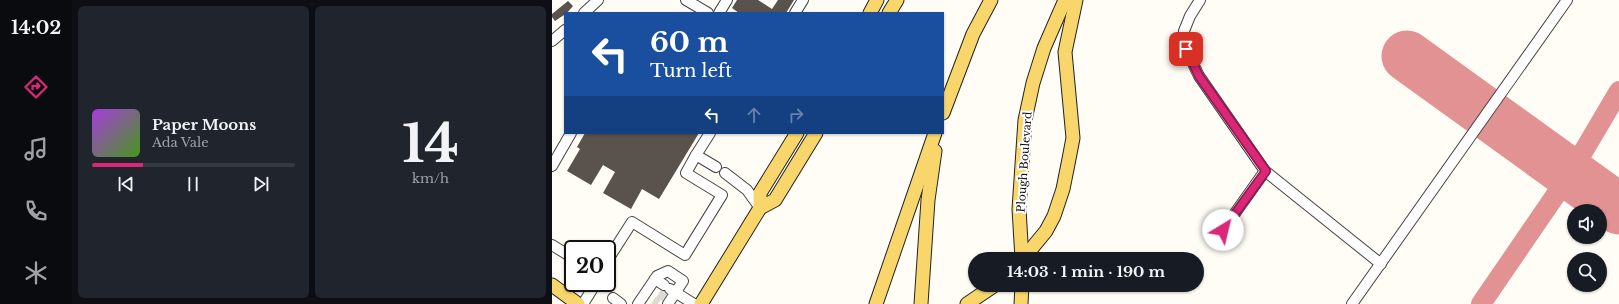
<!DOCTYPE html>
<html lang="en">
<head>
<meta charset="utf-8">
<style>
  body { margin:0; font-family:"Libre Baskerville",serif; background:#20242c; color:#f1f3f6; height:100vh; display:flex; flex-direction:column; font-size:15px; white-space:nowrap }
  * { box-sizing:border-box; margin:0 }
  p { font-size:13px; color:#9ea1a6 }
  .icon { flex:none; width:22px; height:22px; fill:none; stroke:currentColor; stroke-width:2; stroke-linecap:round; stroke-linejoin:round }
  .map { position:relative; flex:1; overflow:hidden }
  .side { display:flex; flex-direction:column; gap:6px; padding:6px; background:#0d0f14; width:480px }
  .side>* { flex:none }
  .guide { position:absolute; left:12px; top:12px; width:380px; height:122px; border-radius:0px; box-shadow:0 1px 3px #0004; background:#1a4fa0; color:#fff; overflow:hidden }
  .tools { position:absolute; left:1015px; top:204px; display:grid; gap:8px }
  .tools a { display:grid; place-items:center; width:40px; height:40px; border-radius:50%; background:#171b24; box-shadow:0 1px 3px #0004; font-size:20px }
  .speed { position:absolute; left:12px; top:240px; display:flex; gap:8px; font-size:20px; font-weight:700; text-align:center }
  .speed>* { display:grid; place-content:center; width:52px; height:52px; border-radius:50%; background:#171b24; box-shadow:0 1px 3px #0004; line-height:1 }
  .speed .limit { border:2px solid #111; border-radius:6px; background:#fff; color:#111 }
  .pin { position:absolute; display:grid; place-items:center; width:34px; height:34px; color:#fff; margin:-17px; border-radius:8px; box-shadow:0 2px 6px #0006 }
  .me { position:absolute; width:44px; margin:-22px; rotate:36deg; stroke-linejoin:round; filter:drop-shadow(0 0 3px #0008) }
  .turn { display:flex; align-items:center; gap:14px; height:84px; padding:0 20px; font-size:18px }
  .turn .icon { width:52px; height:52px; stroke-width:2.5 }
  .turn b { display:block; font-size:28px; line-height:34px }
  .lanes { display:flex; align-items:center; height:38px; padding:0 20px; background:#0003; justify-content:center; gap:20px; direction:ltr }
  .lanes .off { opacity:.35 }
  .side .widget { flex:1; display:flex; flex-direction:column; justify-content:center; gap:6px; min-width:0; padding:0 14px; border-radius:6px; background:#20242c }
  .side .dial { align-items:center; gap:0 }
  .dial b { font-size:52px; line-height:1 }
  .song { display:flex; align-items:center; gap:12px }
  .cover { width:48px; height:48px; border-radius:6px; background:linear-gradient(135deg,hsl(280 70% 55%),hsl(100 70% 35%)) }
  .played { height:4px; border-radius:2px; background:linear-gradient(90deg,#db2777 25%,#363941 25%) }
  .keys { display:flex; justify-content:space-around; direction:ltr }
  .side .tiles { flex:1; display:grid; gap:6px; grid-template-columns:repeat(2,1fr) }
  .trip { position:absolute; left:416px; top:252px; width:236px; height:40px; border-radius:20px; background:#171b24; box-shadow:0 1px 3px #0004; font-weight:700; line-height:40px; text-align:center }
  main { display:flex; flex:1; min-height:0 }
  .tab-bar { display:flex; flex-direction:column; width:72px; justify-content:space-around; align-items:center; background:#090b0e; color:#9ea1a6 }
  .tab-bar .icon { width:28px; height:28px }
  .tab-bar .active { color:#db2777 }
  .tab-bar b { font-size:18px; color:#f1f3f6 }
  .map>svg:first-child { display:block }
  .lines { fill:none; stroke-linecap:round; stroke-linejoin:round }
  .taxiway { stroke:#e29292; stroke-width:20 }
  .runway { stroke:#e29292; stroke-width:51 }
  .building { fill:#5a524d }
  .minor-tunnel { stroke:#dbdad3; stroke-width:10; stroke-dasharray:10 5; stroke-linecap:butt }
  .minor-casing { stroke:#444; stroke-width:12 }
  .major-casing { stroke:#222; stroke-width:15 }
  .minor { stroke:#fff; stroke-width:10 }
  .major { stroke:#f9d66b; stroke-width:13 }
  .route-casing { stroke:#8e194d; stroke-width:10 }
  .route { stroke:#db2777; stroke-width:7 }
  .labels { text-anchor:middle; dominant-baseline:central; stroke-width:4; stroke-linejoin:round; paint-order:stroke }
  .street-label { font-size:11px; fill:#111; stroke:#fff }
</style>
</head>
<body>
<main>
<nav class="tab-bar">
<b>14:02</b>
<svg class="icon active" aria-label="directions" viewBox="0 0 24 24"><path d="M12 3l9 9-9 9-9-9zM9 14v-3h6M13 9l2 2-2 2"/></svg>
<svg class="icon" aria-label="music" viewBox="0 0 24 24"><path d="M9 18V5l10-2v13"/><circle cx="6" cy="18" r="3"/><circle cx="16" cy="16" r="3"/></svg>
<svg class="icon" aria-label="phone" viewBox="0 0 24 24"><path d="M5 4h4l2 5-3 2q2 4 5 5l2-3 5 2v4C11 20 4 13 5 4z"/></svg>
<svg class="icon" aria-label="climate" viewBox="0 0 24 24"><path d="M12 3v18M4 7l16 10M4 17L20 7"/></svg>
</nav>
<section class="side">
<div class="tiles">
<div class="widget">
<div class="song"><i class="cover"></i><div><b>Paper Moons</b><p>Ada Vale</p></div></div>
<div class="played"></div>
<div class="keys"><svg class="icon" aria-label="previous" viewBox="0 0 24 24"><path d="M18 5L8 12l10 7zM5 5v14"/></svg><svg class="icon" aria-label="pause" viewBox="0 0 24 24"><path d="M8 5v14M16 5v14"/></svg><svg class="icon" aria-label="next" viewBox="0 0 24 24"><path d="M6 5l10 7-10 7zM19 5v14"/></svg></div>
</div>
<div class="widget dial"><b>14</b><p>km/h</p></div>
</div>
</section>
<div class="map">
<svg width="1067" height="304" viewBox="0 0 1067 304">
  <rect width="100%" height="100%" fill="#fffdf5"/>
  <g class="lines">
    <!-- taxiway -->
    <path class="taxiway" d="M929,304L1018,174L1067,91"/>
    <!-- runway -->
    <path class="runway" d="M855,56L1067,209"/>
  </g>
  <!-- building -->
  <g class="building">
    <path d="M185,0H206L220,9L226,0H242L234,13H187L180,8Z"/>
    <path d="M16,1L21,6L15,13L3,21L0,17V14Z"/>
    <path d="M33,133H147L107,199L90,189L79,209L51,193L63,172L51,165L39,185L15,171L28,149L25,147Z"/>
  </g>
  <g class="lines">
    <!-- minor-tunnel -->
    <g class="minor-tunnel">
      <path d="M107,293L113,297"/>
      <path d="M101,301L106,304"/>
    </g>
    <defs>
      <g id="minor">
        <path d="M134,0L156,13"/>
        <path d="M648,0L638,16L632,31L634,49L647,76L713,171L829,264"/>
        <path d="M32,13L46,0"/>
        <path d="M167,13L175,0"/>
        <path d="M243,13L251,0"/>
        <path d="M0,41L13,30"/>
        <path d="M144,155L158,133"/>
        <path d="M0,166L19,133"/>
        <path d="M173,173L195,190L208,208"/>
        <path d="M671,230L713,171"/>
        <path d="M0,245L21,258"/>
        <path d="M55,261L80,222L133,255L170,195L134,173L144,155L164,167"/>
        <path d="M103,279L112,285"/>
        <path d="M118,289L142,304"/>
        <path d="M61,298L69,304"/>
        <path d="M31,304L44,283"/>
        <path d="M86,304L105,276L116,271L131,281L116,304"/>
        <path d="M800,304L1015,0"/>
      </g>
      <g id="major">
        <path d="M318,13L325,0"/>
        <path d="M337,13L345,0"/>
        <path d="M391,113L421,34L439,0"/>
        <path d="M208,208V193L245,133"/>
        <path d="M470,259L467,209L473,120L481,83L492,48L513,0"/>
        <path d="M471,259L494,231L502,216L511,189L517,159L521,138L513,52L524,0"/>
        <path d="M0,285L26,304"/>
        <path d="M149,304L208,208L223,200L264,133"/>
        <path d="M324,304L383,133"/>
        <path d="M369,304L376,200L383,151"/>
        <path d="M415,304L443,285"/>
        <path d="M469,304L470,285"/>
      </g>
    </defs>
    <!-- minor casing -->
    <use href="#minor" class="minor-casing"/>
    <!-- major casing -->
    <use href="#major" class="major-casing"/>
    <!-- minor -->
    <use href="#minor" class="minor"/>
    <!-- major -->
    <use href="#major" class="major"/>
  </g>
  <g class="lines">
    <defs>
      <path id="route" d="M634,49L647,76L714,171L671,230"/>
    </defs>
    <!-- route casing -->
    <use href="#route" class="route-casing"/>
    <!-- route -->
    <use href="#route" class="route"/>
  </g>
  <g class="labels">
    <!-- street labels -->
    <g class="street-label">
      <text transform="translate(472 162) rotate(-86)">Plough Boulevard</text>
    </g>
  </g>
</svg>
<div class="tools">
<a><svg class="icon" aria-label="sound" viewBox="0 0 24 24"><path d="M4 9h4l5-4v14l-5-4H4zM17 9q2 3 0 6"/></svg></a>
<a><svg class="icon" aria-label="search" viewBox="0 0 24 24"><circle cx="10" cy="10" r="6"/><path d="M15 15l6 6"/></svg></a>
</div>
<div class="speed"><div class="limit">20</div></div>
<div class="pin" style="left:634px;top:49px;background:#d93025"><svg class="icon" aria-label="arrive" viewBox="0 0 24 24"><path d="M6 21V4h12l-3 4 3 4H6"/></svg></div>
<svg class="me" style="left:671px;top:230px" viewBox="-20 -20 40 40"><circle r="19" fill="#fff"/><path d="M0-13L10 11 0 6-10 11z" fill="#db2777"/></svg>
<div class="trip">14:03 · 1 min · 190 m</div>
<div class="guide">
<div class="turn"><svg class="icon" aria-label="left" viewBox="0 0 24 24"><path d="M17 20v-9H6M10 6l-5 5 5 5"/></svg><div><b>60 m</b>Turn left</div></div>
<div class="lanes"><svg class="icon" aria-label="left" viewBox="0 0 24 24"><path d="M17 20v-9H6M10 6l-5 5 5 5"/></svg><svg class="icon off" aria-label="ahead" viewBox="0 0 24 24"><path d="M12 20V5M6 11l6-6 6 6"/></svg><svg class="icon off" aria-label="right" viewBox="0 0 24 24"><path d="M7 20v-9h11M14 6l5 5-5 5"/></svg></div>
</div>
</div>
</main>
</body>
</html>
